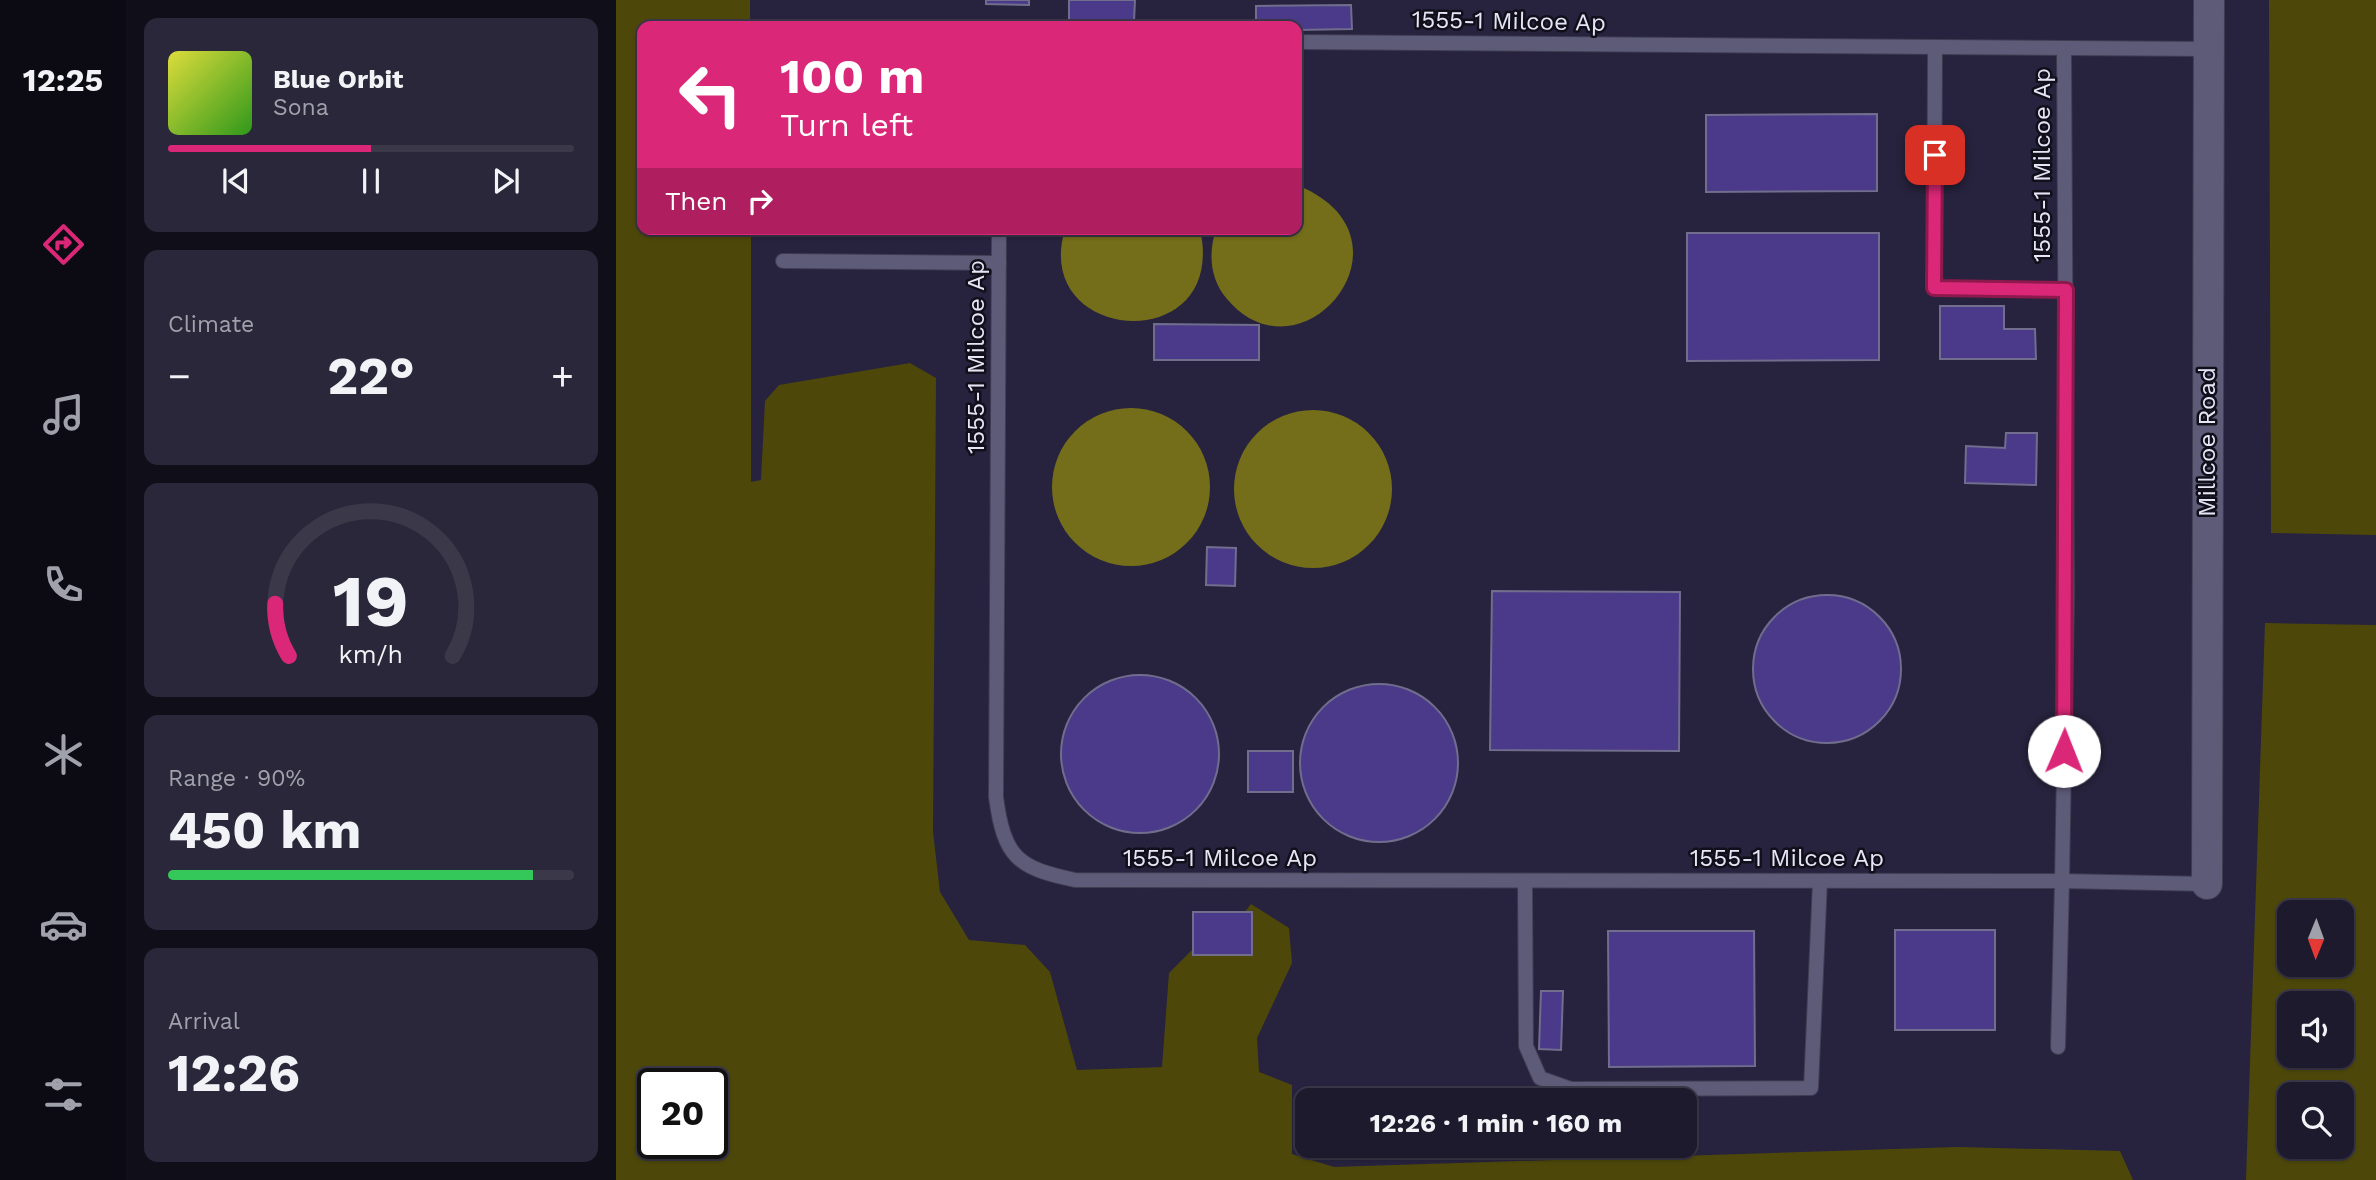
<!DOCTYPE html>
<html lang="en">
<head>
<meta charset="utf-8">
<style>
  body { margin:0; font-family:"Work Sans",sans-serif; background:#2a273a; color:#f1f3f6; height:100vh; display:flex; flex-direction:column; font-size:26px; white-space:nowrap }
  * { box-sizing:border-box; margin:0 }
  p { font-size:23px; color:#a0a1aa }
  .icon { flex:none; width:38px; height:38px; fill:none; stroke:currentColor; stroke-width:2; stroke-linecap:round; stroke-linejoin:round }
  .map { position:relative; flex:1; overflow:hidden }
  .sheet { display:flex; flex-direction:column; gap:18px; padding:18px; background:#100e19; width:490px }
  .sheet>* { flex:none }
  .hud { position:absolute; left:21px; top:21px; width:665px; height:214px; border-radius:14px; box-shadow:0 2px 5px #0004,0 0 0 2px #3b384a; background:#db2777; color:#fff; overflow:hidden }
  .needle { width:46px; rotate:181deg }
  .tools { position:absolute; left:1661px; top:900px; display:grid; gap:14px }
  .tools a { display:grid; place-items:center; width:77px; height:77px; border-radius:14px; background:#1d1a2e; box-shadow:0 2px 5px #0004,0 0 0 2px #3b384a; font-size:35px }
  .speed { position:absolute; left:21px; top:1068px; display:flex; gap:14px; font-size:35px; font-weight:700; text-align:center }
  .speed>* { display:grid; place-content:center; width:91px; height:91px; border-radius:50%; background:#1d1a2e; box-shadow:0 2px 5px #0004,0 0 0 2px #3b384a; line-height:1 }
  .speed .limit { border:4px solid #111; border-radius:10px; background:#fff; color:#111 }
  .pin { position:absolute; display:grid; place-items:center; width:60px; height:60px; color:#fff; margin:-30px; border-radius:14px; box-shadow:0 4px 10px #0006 }
  .me { position:absolute; width:77px; margin:-38px; rotate:1deg; stroke-linejoin:round; filter:drop-shadow(0 0 5px #0008) }
  .turn { display:flex; align-items:center; gap:24px; height:147px; padding:0 28px; font-size:32px }
  .turn .icon { width:91px; height:91px; stroke-width:2.5 }
  .turn b { display:block; font-size:49px; line-height:60px }
  .then { display:flex; align-items:center; height:66px; padding:0 28px; background:#0003; gap:14px; font-size:26px }
  .big { font-size:52px; font-weight:700; line-height:1.1 }
  .sheet .tile { flex:1; display:flex; flex-direction:column; justify-content:center; gap:10px; min-width:0; padding:0 24px; border-radius:14px; background:#2a273a }
  .sheet .dial { align-items:center; gap:0 }
  .dial svg { height:182px; overflow:visible; fill:none; stroke:#3b384a; stroke-width:7; stroke-linecap:round; text-anchor:middle }
  .dial text { fill:#f1f3f6; stroke:none }
  .song { display:flex; align-items:center; gap:21px }
  .cover { width:84px; height:84px; border-radius:10px; background:linear-gradient(135deg,hsl(60 70% 55%),hsl(110 70% 35%)) }
  .played { height:7px; border-radius:4px; background:linear-gradient(90deg,#db2777 50%,#3b384a 50%) }
  .keys { display:flex; justify-content:space-around; direction:ltr }
  .heat { display:flex; justify-content:space-between; align-items:center; font-size:38px; direction:ltr }
  .charge { height:10px; border-radius:5px; background:linear-gradient(90deg,#34c759 90%,#3b384a 0) }
  .trip { position:absolute; left:679px; top:1088px; width:402px; height:70px; border-radius:14px; background:#1d1a2e; box-shadow:0 2px 5px #0004,0 0 0 2px #3b384a; font-weight:700; line-height:70px; text-align:center }
  main { display:flex; flex:1; min-height:0 }
  .dock { display:flex; flex-direction:column; width:126px; justify-content:space-around; align-items:center; background:#0c0a12; color:#a0a1aa }
  .dock .icon { width:49px; height:49px }
  .dock .on { color:#db2777 }
  .dock b { font-size:32px; color:#f1f3f6 }
  .map>svg:first-child { display:block }
  .green { fill:#4d480a; fill-rule:evenodd }
  .water { fill:#746e1a }
  .building { fill:#4a3a89; stroke:#706d8d; stroke-width:2 }
  .lines { fill:none; stroke-linecap:round; stroke-linejoin:round }
  .lane-casing { stroke:#3f3c52; stroke-width:16 }
  .street-casing { stroke:#3f3c52; stroke-width:32 }
  .lane { stroke:#5e5b79; stroke-width:14 }
  .street { stroke:#5e5b79; stroke-width:30 }
  .route-casing { stroke:#8e194d; stroke-width:18 }
  .route { stroke:#db2777; stroke-width:12 }
  .labels { text-anchor:middle; dominant-baseline:central; stroke-width:5; stroke-linejoin:round; paint-order:stroke }
  .street-label { font-size:24px; fill:#e6e5f7; stroke:#100f1a }
</style>
</head>
<body>
<main>
<nav class="dock">
<b>12:25</b>
<svg class="icon on" aria-label="directions" viewBox="0 0 24 24"><path d="M12 3l9 9-9 9-9-9zM9 14v-3h6M13 9l2 2-2 2"/></svg>
<svg class="icon" aria-label="music" viewBox="0 0 24 24"><path d="M9 18V5l10-2v13"/><circle cx="6" cy="18" r="3"/><circle cx="16" cy="16" r="3"/></svg>
<svg class="icon" aria-label="phone" viewBox="0 0 24 24"><path d="M5 4h4l2 5-3 2q2 4 5 5l2-3 5 2v4C11 20 4 13 5 4z"/></svg>
<svg class="icon" aria-label="climate" viewBox="0 0 24 24"><path d="M12 3v18M4 7l16 10M4 17L20 7"/></svg>
<svg class="icon" aria-label="car" viewBox="0 0 24 24"><path d="M5 17H2v-5l4-1 3-4h7l3 4 3 1v5h-3M9 17h6M6 11h13"/><circle cx="7" cy="17" r="2"/><circle cx="17" cy="17" r="2"/></svg>
<svg class="icon" aria-label="filters" viewBox="0 0 24 24"><path d="M4 7h16M4 17h16"/><circle cx="9" cy="7" r="2"/><circle cx="15" cy="17" r="2"/></svg>
</nav>
<section class="sheet">
<div class="tile">
<div class="song"><i class="cover"></i><div><b>Blue Orbit</b><p>Sona</p></div></div>
<div class="played"></div>
<div class="keys"><svg class="icon" aria-label="previous" viewBox="0 0 24 24"><path d="M18 5L8 12l10 7zM5 5v14"/></svg><svg class="icon" aria-label="pause" viewBox="0 0 24 24"><path d="M8 5v14M16 5v14"/></svg><svg class="icon" aria-label="next" viewBox="0 0 24 24"><path d="M6 5l10 7-10 7zM19 5v14"/></svg></div>
</div>
<div class="tile"><p>Climate</p>
<div class="heat"><a>−</a><b class="big">22°</b><a>+</a></div>
</div>
<div class="tile dial"><svg viewBox="0 0 100 80">
<path d="M14 69A42 42 0 1 1 86 69"/>
<path d="M14 69A42 42 0 0 1 8 46" stroke="#db2777"/>
<text x="50" y="56" font-size="32" font-weight="700">19</text>
<text x="50" y="72" font-size="11">km/h</text>
</svg></div>
<div class="tile"><p>Range · 90%</p><b class="big">450 km</b><div class="charge"></div></div>
<div class="tile"><p>Arrival</p><b class="big">12:26</b></div>
</section>
<div class="map">
<svg width="1760" height="1180" viewBox="0 0 1760 1180">
  <rect width="100%" height="100%" fill="#27233e"/>
  <!-- green -->
  <g class="green">
    <path d="M0,0H134V26H26V229H135V482L145,480L149,401L163,385L294,363L320,378L317,832L324,892L353,940L409,945L434,972L461,1070L546,1067L553,973L586,940L613,932L635,904L673,928L676,963L641,1038L643,1072L676,1085V1154L718,1167L1341,1147L1504,1151L1517,1180H0ZM37,1083H96V1143H37Z"/>
    <path d="M1653,0H1760V535L1655,533Z"/>
    <path d="M1649,623L1760,625V1180H1630ZM1673,912H1726V964H1673ZM1673,1003H1726V1055H1673ZM1673,1094H1726V1146H1673Z"/>
  </g>
  <!-- water -->
  <g class="water">
    <path d="M681,185C810,237 686,388 611,299C594,279 592,254 600,229H681Z"/>
    <path d="M449,229H584C613,358 414,345 449,229Z"/>
    <circle cx="515" cy="487" r="79"/>
    <circle cx="697" cy="489" r="79"/>
  </g>
  <!-- building -->
  <g class="building">
    <path d="M370,0H413V5L370,4Z"/>
    <path d="M453,0H519L518,21L453,20Z"/>
    <path d="M735,5L736,29L681,30V26H640V6Z"/>
    <path d="M1261,114V191L1090,192V115Z"/>
    <path d="M1071,233H1263V360L1071,361Z"/>
    <path d="M1324,306H1388V329H1419L1420,359H1324Z"/>
    <path d="M538,324L643,325V360H538Z"/>
    <path d="M1390,433H1421L1420,485L1349,483L1350,446L1389,448Z"/>
    <path d="M591,547L620,548L619,586L590,585Z"/>
    <path d="M876,591L1064,592L1063,751L874,750Z"/>
    <circle cx="1211" cy="669" r="74"/>
    <circle cx="524" cy="754" r="79"/>
    <circle cx="763" cy="763" r="79"/>
    <rect x="632" y="751" width="45" height="41"/>
    <rect x="577" y="912" width="59" height="43"/>
    <rect x="1279" y="930" width="100" height="100"/>
    <path d="M992,931H1138L1139,1066L993,1067Z"/>
    <path d="M925,991H947L945,1050L923,1049Z"/>
  </g>
  <g class="lines">
    <defs>
      <g id="lane">
        <path d="M681,42L1592,49"/>
        <path d="M1319,48L1318,288L1450,290"/>
        <path d="M383,229L380,797C388,857 401,868 459,880L1446,881L1451,594L1448,49"/>
        <path d="M167,261L383,263"/>
        <path d="M909,881L910,1046L924,1078L955,1089L1195,1088L1204,881"/>
        <path d="M1442,1047L1446,881L1591,884"/>
      </g>
      <path id="street" d="M1591,884L1593,0"/>
    </defs>
    <!-- lane casing -->
    <use href="#lane" class="lane-casing"/>
    <!-- street casing -->
    <use href="#street" class="street-casing"/>
    <!-- lane -->
    <use href="#lane" class="lane"/>
    <!-- street -->
    <use href="#street" class="street"/>
  </g>
  <g class="lines">
    <defs>
      <path id="route" d="M1319,155L1318,288L1450,290L1448,751"/>
    </defs>
    <!-- route casing -->
    <use href="#route" class="route-casing"/>
    <!-- route -->
    <use href="#route" class="route"/>
  </g>
  <g class="labels">
    <!-- street labels -->
    <g class="street-label">
      <text transform="translate(893 21) rotate(1)">1555-1 Milcoe Ap</text>
      <text transform="translate(1426 165) rotate(-90)">1555-1 Milcoe Ap</text>
      <text transform="translate(360 357) rotate(-90)">1555-1 Milcoe Ap</text>
      <text transform="translate(1591 442) rotate(-90)">Millcoe Road</text>
      <text x="604" y="858">1555-1 Milcoe Ap</text>
      <text x="1171" y="858">1555-1 Milcoe Ap</text>
    </g>
  </g>
</svg>
<div class="tools">
<a><svg class="needle" viewBox="-14 -14 28 28"><path d="M0-13l5 13h-10z" fill="#e53935"/><path d="M0 13l5-13h-10z" fill="#a0a1aa"/></svg></a>
<a><svg class="icon" aria-label="sound" viewBox="0 0 24 24"><path d="M4 9h4l5-4v14l-5-4H4zM17 9q2 3 0 6"/></svg></a>
<a><svg class="icon" aria-label="search" viewBox="0 0 24 24"><circle cx="10" cy="10" r="6"/><path d="M15 15l6 6"/></svg></a>
</div>
<div class="speed"><div class="limit">20</div></div>
<div class="pin" style="left:1319px;top:155px;background:#d93025"><svg class="icon" aria-label="arrive" viewBox="0 0 24 24"><path d="M6 21V4h12l-3 4 3 4H6"/></svg></div>
<svg class="me" style="left:1448px;top:751px" viewBox="-20 -20 40 40"><circle r="19" fill="#fff"/><path d="M0-13L10 11 0 6-10 11z" fill="#db2777"/></svg>
<div class="trip">12:26 · 1 min · 160 m</div>
<div class="hud">
<div class="turn"><svg class="icon" aria-label="left" viewBox="0 0 24 24"><path d="M17 20v-9H6M10 6l-5 5 5 5"/></svg><div><b>100 m</b>Turn left</div></div>
<div class="then">Then<svg class="icon" aria-label="right" viewBox="0 0 24 24"><path d="M7 20v-9h11M14 6l5 5-5 5"/></svg></div>
</div>
</div>
</main>
</body>
</html>
